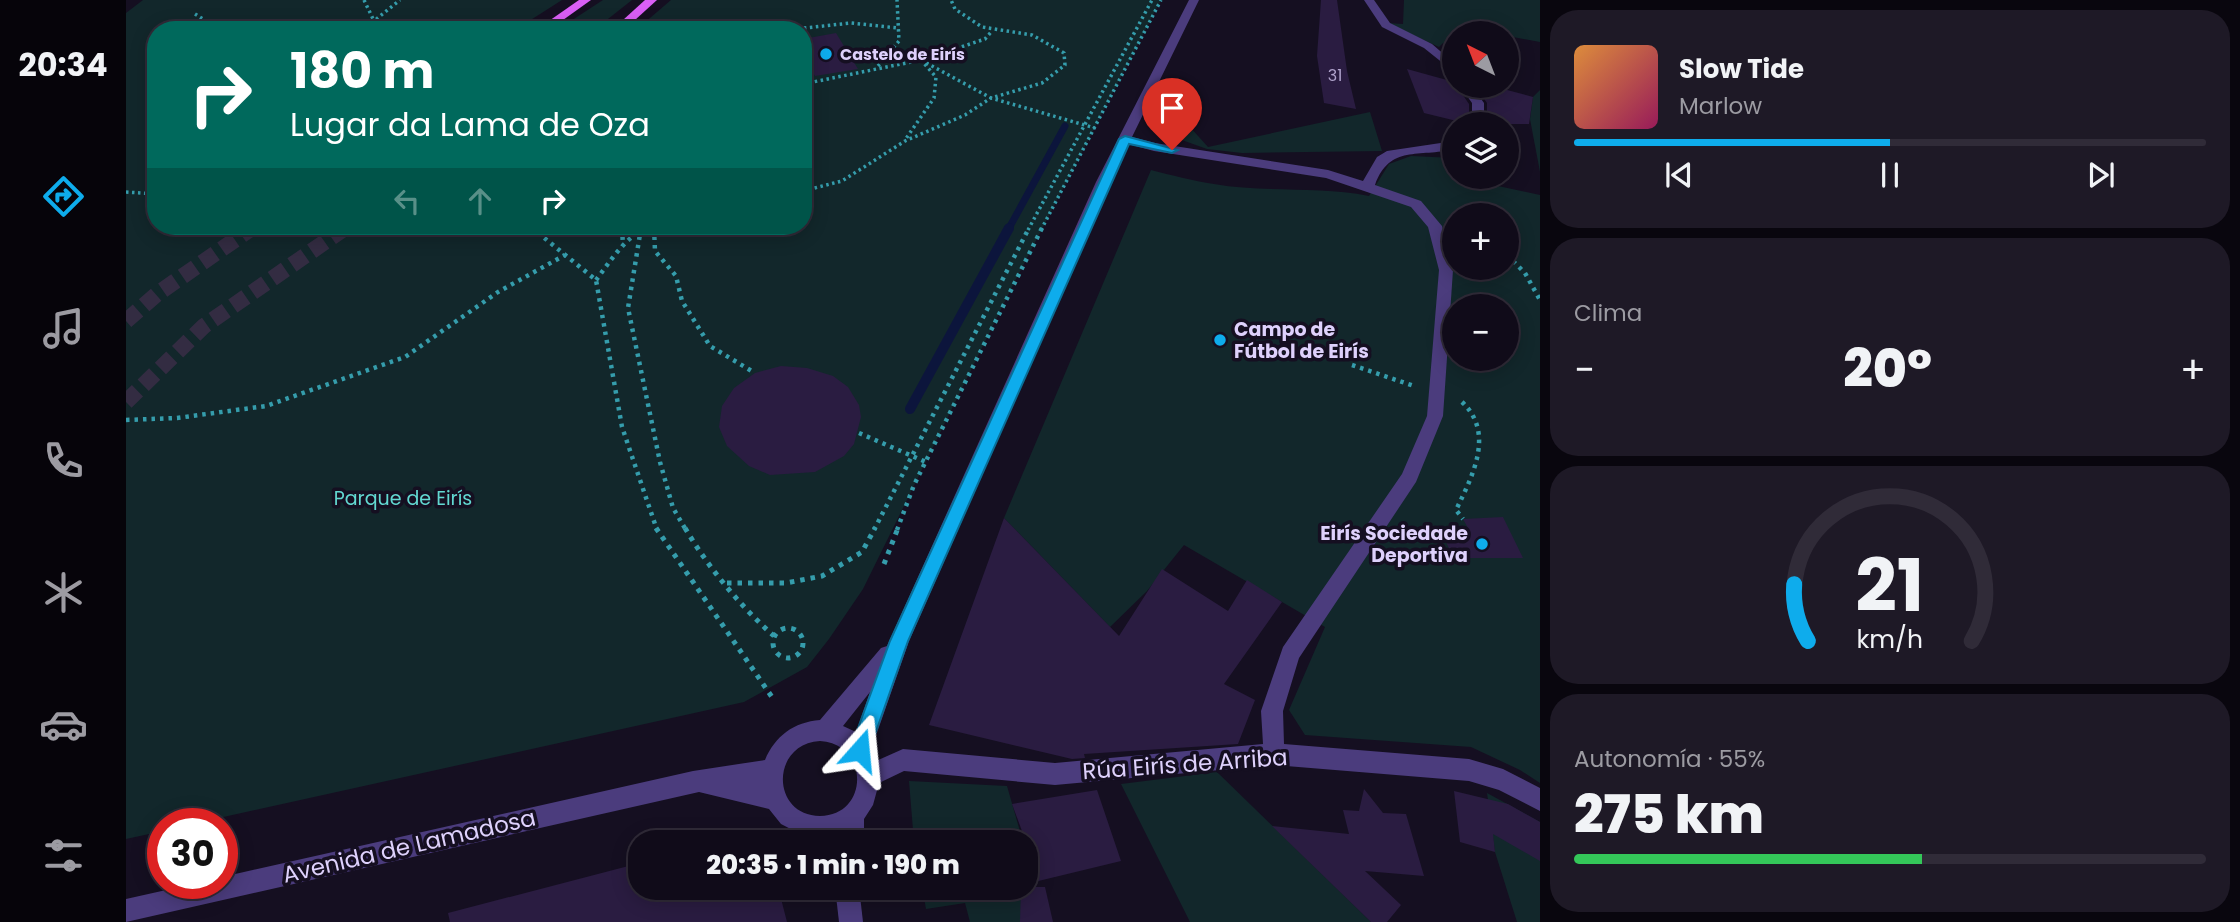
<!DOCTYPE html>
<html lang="es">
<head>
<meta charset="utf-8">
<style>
  body { margin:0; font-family:Poppins,sans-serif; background:#1e1926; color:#f1f3f6; height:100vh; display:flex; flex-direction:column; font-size:26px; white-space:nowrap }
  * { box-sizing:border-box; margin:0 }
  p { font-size:23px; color:#9c9ba2 }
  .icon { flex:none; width:38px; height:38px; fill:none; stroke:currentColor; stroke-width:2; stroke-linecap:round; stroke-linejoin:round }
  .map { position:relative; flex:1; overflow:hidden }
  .drawer { display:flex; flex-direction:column; gap:10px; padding:10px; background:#09060e; width:700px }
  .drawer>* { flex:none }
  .banner { position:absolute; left:21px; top:21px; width:665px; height:214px; border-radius:28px; box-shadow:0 4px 18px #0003,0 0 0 2px #302b38; background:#00695c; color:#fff; overflow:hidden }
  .needle { width:46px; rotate:318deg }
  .buttons { position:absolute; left:1316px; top:21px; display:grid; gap:14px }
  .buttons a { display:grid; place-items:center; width:77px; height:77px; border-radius:50%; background:#100b19; box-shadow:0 4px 18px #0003,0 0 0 2px #302b38; font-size:35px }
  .speed { position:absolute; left:21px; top:808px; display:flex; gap:14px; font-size:35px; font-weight:700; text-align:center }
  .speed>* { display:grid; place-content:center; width:91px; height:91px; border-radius:50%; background:#100b19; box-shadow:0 4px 18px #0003,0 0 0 2px #302b38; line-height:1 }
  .speed .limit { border:10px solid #d22; background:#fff; color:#111 }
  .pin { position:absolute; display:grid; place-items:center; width:60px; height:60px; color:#fff; margin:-72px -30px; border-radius:50% 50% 50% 0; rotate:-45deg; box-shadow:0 0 7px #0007 }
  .pin .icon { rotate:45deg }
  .me { position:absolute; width:77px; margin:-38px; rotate:18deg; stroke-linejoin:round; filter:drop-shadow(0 0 5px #0008) }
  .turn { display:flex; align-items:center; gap:24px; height:147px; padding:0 28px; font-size:32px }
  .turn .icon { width:91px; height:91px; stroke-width:2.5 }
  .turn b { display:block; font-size:49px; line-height:60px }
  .lanes { display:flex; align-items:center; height:66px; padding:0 28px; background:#0003; justify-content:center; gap:35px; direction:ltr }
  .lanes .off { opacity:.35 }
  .big { font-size:52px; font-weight:800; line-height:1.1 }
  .drawer .card { flex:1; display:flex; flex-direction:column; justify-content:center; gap:10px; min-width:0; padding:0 24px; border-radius:28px; background:#1e1926 }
  .drawer .dial { align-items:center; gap:0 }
  .dial svg { height:182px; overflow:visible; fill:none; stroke:#302b38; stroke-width:7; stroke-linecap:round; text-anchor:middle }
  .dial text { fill:#f1f3f6; stroke:none }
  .song { display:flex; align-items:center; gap:21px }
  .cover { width:84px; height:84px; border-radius:10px; background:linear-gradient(135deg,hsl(30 70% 55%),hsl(330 70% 35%)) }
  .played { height:7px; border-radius:4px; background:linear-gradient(90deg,#0eacec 50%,#302b38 50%) }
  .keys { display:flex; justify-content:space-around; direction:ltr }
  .heat { display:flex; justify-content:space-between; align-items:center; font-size:38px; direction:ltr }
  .charge { height:10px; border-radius:5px; background:linear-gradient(90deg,#34c759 55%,#302b38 0) }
  .trip { position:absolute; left:502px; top:830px; width:410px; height:70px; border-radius:28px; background:#100b19; box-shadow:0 4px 18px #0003,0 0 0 2px #302b38; font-weight:800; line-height:70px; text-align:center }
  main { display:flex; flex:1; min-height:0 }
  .tab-bar { display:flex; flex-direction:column; width:126px; justify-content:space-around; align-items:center; background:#06040a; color:#9c9ba2 }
  .tab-bar .icon { width:49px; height:49px }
  .tab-bar .on { color:#0eacec }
  .tab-bar b { font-size:32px; color:#f1f3f6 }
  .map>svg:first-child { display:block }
  .green { fill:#12272b; fill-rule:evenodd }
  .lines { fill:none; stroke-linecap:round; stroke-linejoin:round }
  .stream-far1 { stroke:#0c153c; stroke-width:7 }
  .stream { stroke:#0c153c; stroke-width:10 }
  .building { fill:#2a1c41 }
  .primary-tunnel-far1 { stroke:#332c42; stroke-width:12; stroke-dasharray:12 6; stroke-linecap:butt }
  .primary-tunnel { stroke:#332c42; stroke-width:16; stroke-dasharray:16 8; stroke-linecap:butt }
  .path-far2 { stroke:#359dac; stroke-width:3.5; stroke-dasharray:2.5 3.5; stroke-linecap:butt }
  .path-far1 { stroke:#359dac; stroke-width:4.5; stroke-dasharray:3.5 5; stroke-linecap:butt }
  .path { stroke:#359dac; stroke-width:5; stroke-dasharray:4.5 6; stroke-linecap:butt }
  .street { fill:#4b3c7d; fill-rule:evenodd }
  .primary { fill:#da5ff6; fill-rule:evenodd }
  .route { fill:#0eacec; stroke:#097099; stroke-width:2 }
  .poi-dot { fill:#0eacec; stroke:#150f21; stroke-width:2.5 }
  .labels { text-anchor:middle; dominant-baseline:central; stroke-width:7; stroke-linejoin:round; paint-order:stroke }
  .far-poi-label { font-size:16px; font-weight:bold; fill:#ded1fc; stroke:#150f21; text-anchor:start }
  .number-label { font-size:16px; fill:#b1a4cd }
  .poi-label { font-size:19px; font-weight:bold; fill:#ded1fc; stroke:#150f21; text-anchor:start }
  .park-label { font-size:19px; fill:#62d8d1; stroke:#150f21 }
  .near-street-label { font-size:23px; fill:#ded1fc; stroke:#150f21 }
</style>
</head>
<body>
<main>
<nav class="tab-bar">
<b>20:34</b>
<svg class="icon on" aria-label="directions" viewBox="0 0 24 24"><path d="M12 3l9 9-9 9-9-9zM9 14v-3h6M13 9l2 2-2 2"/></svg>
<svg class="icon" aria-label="music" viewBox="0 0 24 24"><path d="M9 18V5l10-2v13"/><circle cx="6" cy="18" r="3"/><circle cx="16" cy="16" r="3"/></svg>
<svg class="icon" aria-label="phone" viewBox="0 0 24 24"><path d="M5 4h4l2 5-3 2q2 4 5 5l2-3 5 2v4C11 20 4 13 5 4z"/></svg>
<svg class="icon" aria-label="climate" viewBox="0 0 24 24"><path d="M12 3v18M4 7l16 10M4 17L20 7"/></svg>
<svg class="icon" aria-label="car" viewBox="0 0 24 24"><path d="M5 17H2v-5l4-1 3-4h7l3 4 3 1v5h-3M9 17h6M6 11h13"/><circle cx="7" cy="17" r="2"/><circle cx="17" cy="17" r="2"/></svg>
<svg class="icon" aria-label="filters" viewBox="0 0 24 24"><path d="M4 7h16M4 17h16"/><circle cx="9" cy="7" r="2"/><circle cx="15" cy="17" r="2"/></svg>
</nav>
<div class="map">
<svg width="1414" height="922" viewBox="0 0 1414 922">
  <rect width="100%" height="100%" fill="#150f21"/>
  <!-- green -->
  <g class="green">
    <path d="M17,0H436L389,30H30V226H677V30H510L545,0H1035L888,283L737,589L703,639L681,667L618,702L66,824H37V831L0,839V13Z"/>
    <path d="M477,0H506L468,30H431Z"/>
    <path d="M1278,0H1414V42L1387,37L1381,42V33H1328V46L1317,43L1313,47L1261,23L1277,24Z"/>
    <path d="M1414,90V172L1404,119L1407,97Z"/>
    <path d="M1244,112L1256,151L1116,153L1081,149L1042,135L1054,116L1082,147Z"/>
    <path d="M1285,156L1328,158V177H1360L1372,186L1414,195V783L1394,770L1345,747L1179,735L1163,710L1199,627L1058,545L1021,591L984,627L878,518L1025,170C1045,175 1067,181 1088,184C1139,193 1192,186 1243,196L1263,164ZM1328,215H1381V268H1328ZM1328,306H1381V359H1328Z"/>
    <path d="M1091,772L1245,922H1064L995,784Z"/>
    <path d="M783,781L881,786L897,842H788Z"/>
    <path d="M1361,793L1414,822V922H1391L1369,852Z"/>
    <path d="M796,887H895L896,922H844L839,903L800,909Z"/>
  </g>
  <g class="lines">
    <!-- stream-far1 -->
    <path class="stream-far1" d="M882,230L939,126"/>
    <!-- stream -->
    <path class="stream" d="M784,409L883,228"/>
  </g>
  <!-- building -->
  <g class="building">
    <path d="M1195,0H1211L1221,71L1230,109L1198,103L1191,56Z"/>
    <path d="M710,33L732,69L689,76L677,54V39Z"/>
    <path d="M1281,69L1328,82L1343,104V124L1298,113Z"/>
    <path d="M1349,86H1366L1407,97L1403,124H1361V103Z"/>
    <path d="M655,366L681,368L707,376L722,387L733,405L735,417L728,444L718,456L689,472L644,475L623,466L601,446L593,427L596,406L608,388L629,373Z"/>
    <path d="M1377,517L1397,558H1327L1315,530H1343L1337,519Z"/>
    <path d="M878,518L993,636L1036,569L1102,611L1121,580L1156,602L1098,684L1129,700L1112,744L958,754L959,758L946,759L803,725Z"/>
    <path d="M1238,789L1257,813L1280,814L1298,876L1239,871L1275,905L1261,922H1245L1146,826L1223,834L1217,810L1233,811Z"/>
    <path d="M971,790L995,861L900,884V842L886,804Z"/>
    <path d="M1328,791L1382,804L1414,822V861L1367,834L1369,852L1334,842Z"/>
    <path d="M514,863V887H652L661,922H324L322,913Z"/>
    <path d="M895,887H919L927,922H894Z"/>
  </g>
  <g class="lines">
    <!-- primary-tunnel-far1 -->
    <g class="primary-tunnel-far1">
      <path d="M123,230L129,226"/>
      <path d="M216,230L222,226"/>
    </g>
    <!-- primary-tunnel -->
    <g class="primary-tunnel">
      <path d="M0,321L31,294L126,228"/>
      <path d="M0,402L78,326L219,228"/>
    </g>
    <!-- path-far2 -->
    <g class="path-far2">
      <path d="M238,0L248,21"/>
      <path d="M69,14L94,30"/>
      <path d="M250,30L248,21L274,0"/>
      <path d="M660,30L725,23L772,28"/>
      <path d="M795,60L865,98L916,83L939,65L938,53L906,35L856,27L829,9L825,0"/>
      <path d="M796,60L859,39L866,31"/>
      <path d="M752,66L773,41L771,0"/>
      <path d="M677,84L795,60L810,77L808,98L779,140"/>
      <path d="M677,191L716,181L779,141L839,115L865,98L969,128"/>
      <path d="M0,192L30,194"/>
      <path d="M300,226L376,230"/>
      <path d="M496,226V230"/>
      <path d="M514,230L515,226"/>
      <path d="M515,230L537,226"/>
      <path d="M902,230L1026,0"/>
      <path d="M915,230L1035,0"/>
    </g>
    <!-- path-far1 -->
    <g class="path-far1">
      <path d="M344,228L411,232L470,280L496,427L531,530"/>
      <path d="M496,228L497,246"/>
      <path d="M515,228L502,308L534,462L547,508L560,530"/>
      <path d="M528,228L529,251L550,276L556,301L584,346L629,373"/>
      <path d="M1381,255L1399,273L1414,300"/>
      <path d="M470,280C484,262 501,233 524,228"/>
      <path d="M1226,365L1288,386"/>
      <path d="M1336,402C1369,433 1347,475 1330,510L1337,519"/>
      <path d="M0,420L51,418L140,406L279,357L372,292L439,255"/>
      <path d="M733,433L800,462"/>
      <path d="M748,530L903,228"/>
      <path d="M771,530L788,485L916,228"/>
    </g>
    <!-- path -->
    <g class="path">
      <path d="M530,528L648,700"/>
      <path d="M559,528C582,567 614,606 648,636"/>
      <path d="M758,564L772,528"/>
      <path d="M601,583H660L696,576L736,552L749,528"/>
      <circle cx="662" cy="643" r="15"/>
    </g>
    <!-- street -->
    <g class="street">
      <path d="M1063,0H1073L1006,137L1029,143L1202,170L1237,181L1251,157L1261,151L1328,141V149C1293,158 1264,144 1249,185L1295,201L1316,226L1327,270L1317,416L1290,482L1173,658L1157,711L1158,744L1343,759L1377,769L1414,788V811L1373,790L1343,781L1148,765L929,785L778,771L753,783L747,805L738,819V842H714L715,834L699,839L680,837L655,824L643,809L573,792L0,922V899L67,884H96V877L567,771L639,760C649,736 668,722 694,720L755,648L761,646L970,182ZM1002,144L1028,151L1200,178L1285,207L1302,227L1313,270L1301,416L1276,474L1157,647L1135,711L1137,744L929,763L777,749L750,761L745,750L783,641ZM744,692L730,732L717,726ZM694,741C744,744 743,816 694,816C645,816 644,744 694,741Z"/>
      <path d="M1238,0H1248L1264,23L1306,44L1328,63V72L1298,48L1256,27Z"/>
      <path d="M1334,86H1346L1358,103V124H1346V103Z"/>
      <path d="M709,887H733L737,922H713Z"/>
    </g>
    <!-- primary -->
    <g class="primary">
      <path d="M453,0H465L423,30H410Z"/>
      <path d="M519,0H531L498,30H486Z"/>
    </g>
  </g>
  <!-- route -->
  <path class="route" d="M999,136L1052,150L1046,153L1003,144L782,641L741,757L734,759L727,757L724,750L764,641L993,139Z"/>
  <!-- markers -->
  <g class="poi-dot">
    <circle cx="700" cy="54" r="7"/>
    <circle cx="1094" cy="340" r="7"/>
    <circle cx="1356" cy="544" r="7"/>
  </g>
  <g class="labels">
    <!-- far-poi labels -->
    <g class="far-poi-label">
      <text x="714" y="54">Castelo de Eirís</text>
    </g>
    <!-- number labels -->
    <g class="number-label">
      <text x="1209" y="75">31</text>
    </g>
    <!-- poi labels -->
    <g class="poi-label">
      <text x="1108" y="329">Campo de<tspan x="1108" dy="22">Fútbol de Eirís</tspan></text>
      <text x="1342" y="533" text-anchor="end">Eirís Sociedade<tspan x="1342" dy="22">Deportiva</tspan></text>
    </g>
    <!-- park labels -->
    <g class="park-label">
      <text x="277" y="498">Parque de Eirís</text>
    </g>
    <!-- near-street labels -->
    <g class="near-street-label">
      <text transform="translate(1059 764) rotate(-4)">Rúa Eirís de Arriba</text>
      <text transform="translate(283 846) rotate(-13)">Avenida de Lamadosa</text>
    </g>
  </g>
</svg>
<div class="buttons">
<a><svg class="needle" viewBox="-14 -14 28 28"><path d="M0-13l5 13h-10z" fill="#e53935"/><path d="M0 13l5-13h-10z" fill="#9c9ba2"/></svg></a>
<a><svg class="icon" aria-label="layers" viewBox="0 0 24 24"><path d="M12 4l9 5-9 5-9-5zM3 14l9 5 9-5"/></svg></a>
<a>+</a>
<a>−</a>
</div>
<div class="speed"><div class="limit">30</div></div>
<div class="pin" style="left:1046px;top:150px;background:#d93025"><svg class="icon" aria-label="arrive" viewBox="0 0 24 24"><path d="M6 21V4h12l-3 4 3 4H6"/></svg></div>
<svg class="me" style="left:734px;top:750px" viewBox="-20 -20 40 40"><path d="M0-17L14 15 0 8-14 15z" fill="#0eacec" stroke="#fff" stroke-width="4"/></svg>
<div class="trip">20:35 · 1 min · 190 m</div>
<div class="banner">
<div class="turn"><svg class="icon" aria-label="right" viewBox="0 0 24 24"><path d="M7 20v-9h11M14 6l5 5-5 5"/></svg><div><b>180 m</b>Lugar da Lama de Oza</div></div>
<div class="lanes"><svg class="icon off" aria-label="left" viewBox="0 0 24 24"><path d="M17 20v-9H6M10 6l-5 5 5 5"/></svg><svg class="icon off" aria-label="ahead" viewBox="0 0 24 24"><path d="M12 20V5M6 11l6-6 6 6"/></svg><svg class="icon" aria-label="right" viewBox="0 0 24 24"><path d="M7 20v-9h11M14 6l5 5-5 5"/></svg></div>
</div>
</div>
<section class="drawer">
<div class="card">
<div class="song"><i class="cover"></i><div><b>Slow Tide</b><p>Marlow</p></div></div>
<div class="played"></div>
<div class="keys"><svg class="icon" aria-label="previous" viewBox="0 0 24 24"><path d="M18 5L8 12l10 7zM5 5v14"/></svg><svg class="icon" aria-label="pause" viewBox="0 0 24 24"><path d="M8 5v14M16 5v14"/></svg><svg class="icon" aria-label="next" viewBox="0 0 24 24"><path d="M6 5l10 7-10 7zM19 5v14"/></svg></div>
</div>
<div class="card"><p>Clima</p>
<div class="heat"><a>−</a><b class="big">20°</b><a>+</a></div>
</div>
<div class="card dial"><svg viewBox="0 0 100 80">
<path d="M14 69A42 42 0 1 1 86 69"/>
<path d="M14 69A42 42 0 0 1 8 44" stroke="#0eacec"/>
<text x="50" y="56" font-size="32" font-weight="700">21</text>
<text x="50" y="72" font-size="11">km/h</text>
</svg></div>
<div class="card"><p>Autonomía · 55%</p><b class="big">275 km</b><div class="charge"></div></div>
</section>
</main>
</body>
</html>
